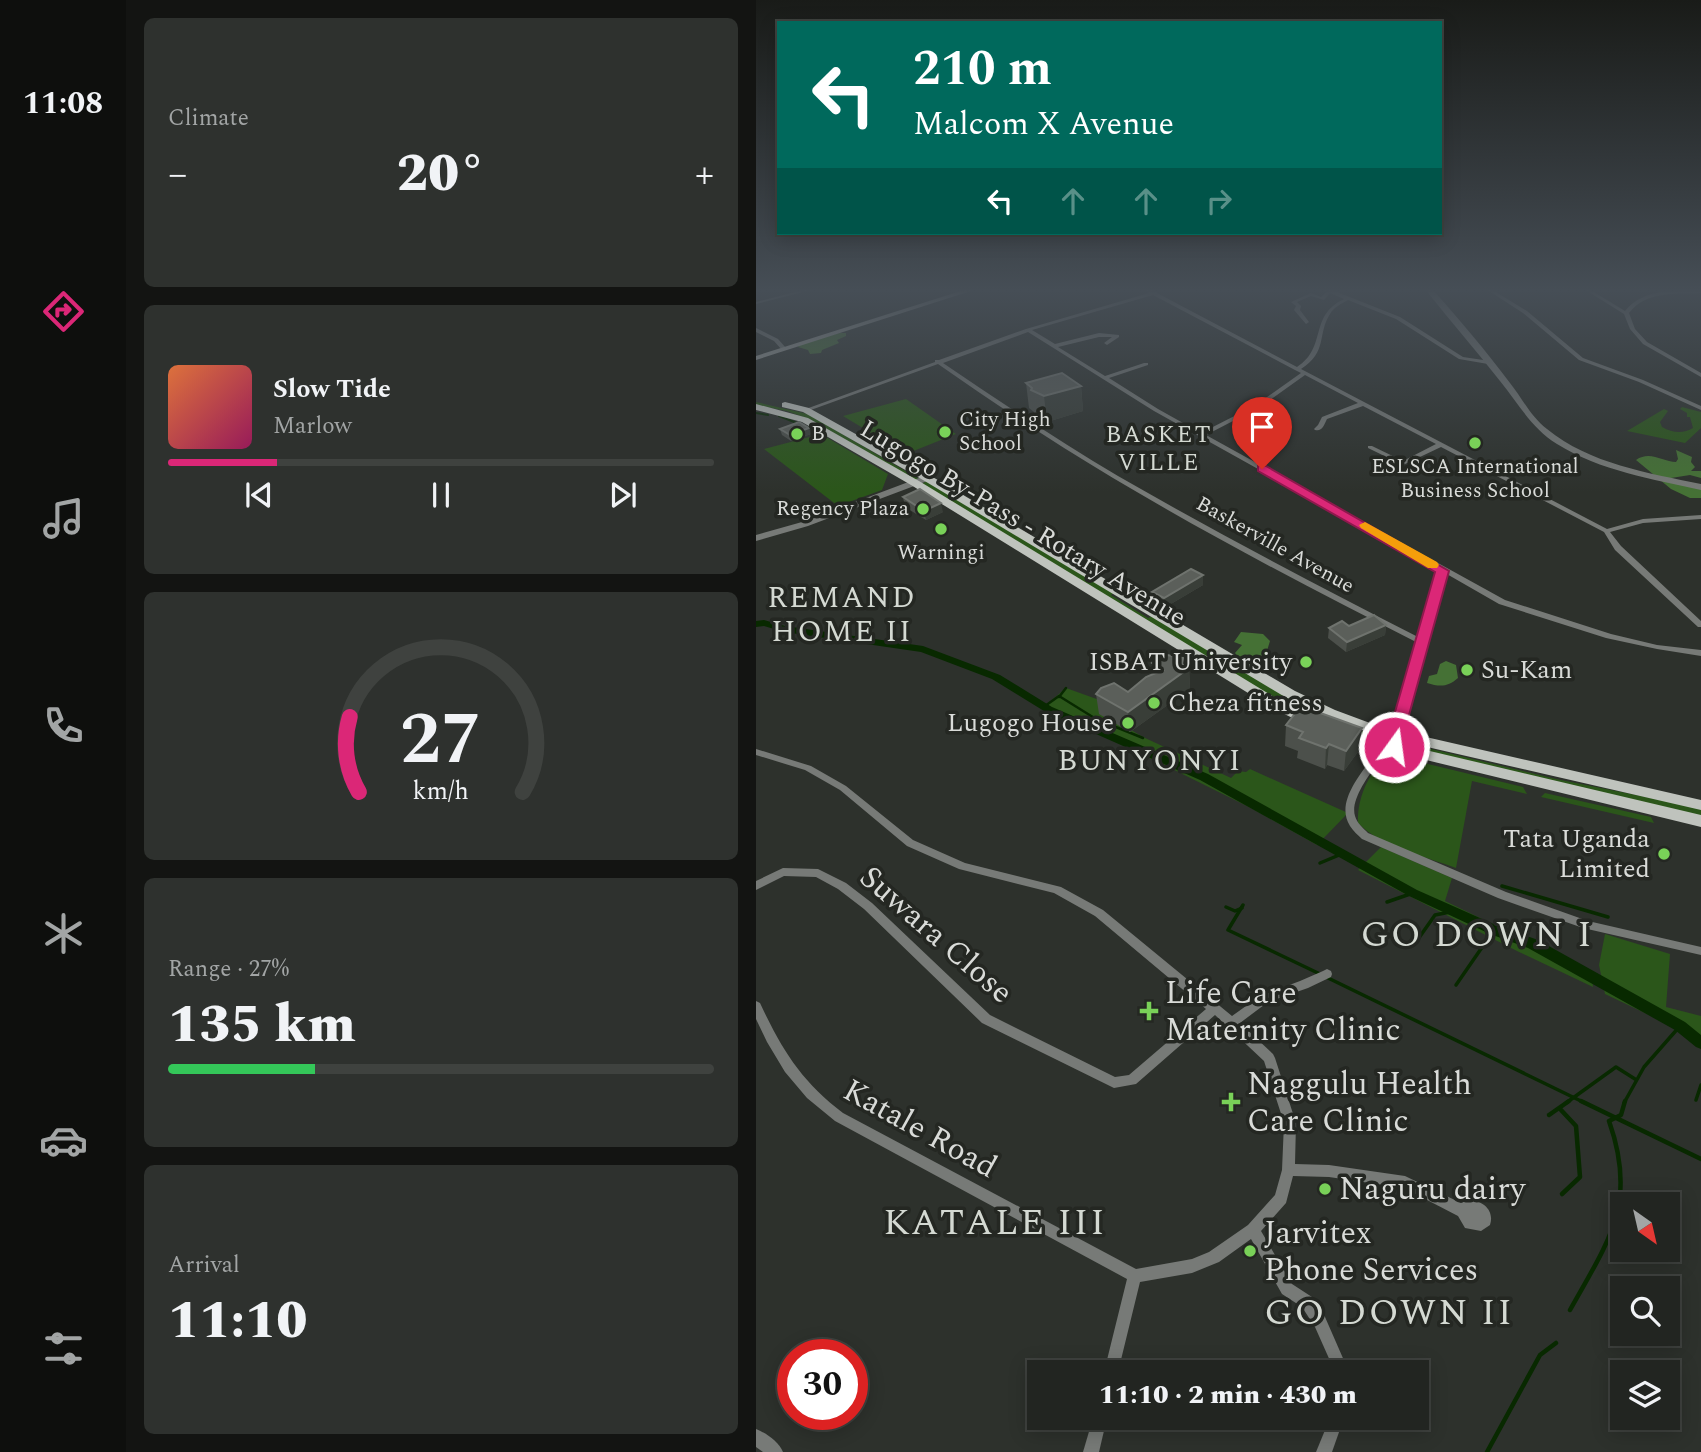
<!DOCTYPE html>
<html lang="en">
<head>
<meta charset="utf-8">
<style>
  body { margin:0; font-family:Spectral,serif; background:#2e312e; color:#f1f3f6; height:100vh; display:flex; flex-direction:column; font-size:26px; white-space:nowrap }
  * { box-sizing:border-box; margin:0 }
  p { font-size:23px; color:#a2a5a5 }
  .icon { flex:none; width:38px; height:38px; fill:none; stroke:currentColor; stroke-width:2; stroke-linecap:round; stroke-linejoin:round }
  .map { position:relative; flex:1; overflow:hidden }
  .panel { display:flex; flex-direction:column; gap:18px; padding:18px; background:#131412; width:630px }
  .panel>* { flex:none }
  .banner { position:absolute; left:21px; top:21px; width:665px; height:214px; border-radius:0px; box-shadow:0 4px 18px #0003,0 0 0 2px #3f423f; background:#00695c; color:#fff; overflow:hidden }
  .needle { width:46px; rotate:146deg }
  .buttons { position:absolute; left:854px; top:1192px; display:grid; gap:14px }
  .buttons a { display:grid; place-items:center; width:70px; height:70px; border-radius:0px; background:#222521; box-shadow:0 4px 18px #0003,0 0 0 2px #3f423f; font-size:35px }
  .speed { position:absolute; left:21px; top:1339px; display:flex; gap:14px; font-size:35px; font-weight:700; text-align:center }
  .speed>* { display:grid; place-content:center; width:91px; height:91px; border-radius:50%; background:#222521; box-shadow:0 4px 18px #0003,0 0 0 2px #3f423f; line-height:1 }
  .speed .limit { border:10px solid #d22; background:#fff; color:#111 }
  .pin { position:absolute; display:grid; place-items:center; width:60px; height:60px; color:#fff; margin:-72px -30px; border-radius:50% 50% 50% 0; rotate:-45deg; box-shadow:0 0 7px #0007 }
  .pin .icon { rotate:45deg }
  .me { position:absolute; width:77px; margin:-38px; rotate:14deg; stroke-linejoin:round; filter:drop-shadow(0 0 5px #0008) }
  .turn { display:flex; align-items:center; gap:24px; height:147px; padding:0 21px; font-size:32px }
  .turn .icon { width:91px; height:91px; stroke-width:2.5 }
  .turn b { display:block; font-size:49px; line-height:60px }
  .lanes { display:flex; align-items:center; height:66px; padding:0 21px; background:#0003; justify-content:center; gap:35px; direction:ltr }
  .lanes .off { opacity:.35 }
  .big { font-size:52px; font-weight:800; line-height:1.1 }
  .panel .card { flex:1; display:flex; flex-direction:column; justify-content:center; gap:10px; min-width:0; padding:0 24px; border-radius:10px; background:#2e312e }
  .panel .dial { align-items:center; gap:0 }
  .dial svg { height:182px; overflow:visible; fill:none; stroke:#3f423f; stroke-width:7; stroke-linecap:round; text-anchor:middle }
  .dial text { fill:#f1f3f6; stroke:none }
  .song { display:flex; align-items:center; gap:21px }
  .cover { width:84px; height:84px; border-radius:10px; background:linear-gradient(135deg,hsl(20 70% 55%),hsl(330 70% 35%)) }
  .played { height:7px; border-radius:4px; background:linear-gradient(90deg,#db2777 20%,#3f423f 20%) }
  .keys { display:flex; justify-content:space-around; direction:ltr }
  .heat { display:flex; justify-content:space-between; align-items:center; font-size:38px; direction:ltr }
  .charge { height:10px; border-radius:5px; background:linear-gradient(90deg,#34c759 27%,#3f423f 0) }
  .trip { position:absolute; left:271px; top:1360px; width:402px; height:70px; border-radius:0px; background:#222521; box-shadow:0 4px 18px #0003,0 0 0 2px #3f423f; font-weight:800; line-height:70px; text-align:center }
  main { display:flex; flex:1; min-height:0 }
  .dock { display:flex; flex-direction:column; width:126px; justify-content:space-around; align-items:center; background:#0e0f0d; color:#a2a5a5 }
  .dock .icon { width:49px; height:49px }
  .dock .on { color:#db2777 }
  .dock b { font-size:32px; color:#f1f3f6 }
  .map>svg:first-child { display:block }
  .green { fill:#2b561a }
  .forest { fill:#457135 }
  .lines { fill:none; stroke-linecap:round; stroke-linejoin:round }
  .stream-far3 { stroke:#082900; stroke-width:2 }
  .stream-far2 { stroke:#082900; stroke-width:2.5 }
  .stream-far1 { stroke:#082900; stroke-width:3.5 }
  .stream { stroke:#082900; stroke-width:4.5 }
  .canal { fill:#082900; fill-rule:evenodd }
  .minor { fill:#777a77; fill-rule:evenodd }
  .tertiary { fill:#777a77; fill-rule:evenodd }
  .secondary { fill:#a0a39f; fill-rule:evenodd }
  .primary { fill:#bfc3bd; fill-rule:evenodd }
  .wall { fill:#4c504b }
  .shaded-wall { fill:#393e38 }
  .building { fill:#5b5f5a; stroke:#6f736e; stroke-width:2 }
  .route { fill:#db2777; stroke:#8e194d; stroke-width:2 }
  .slow { fill:#f59e0b }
  .poi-dot { fill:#79d158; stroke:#242722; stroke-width:2.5 }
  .labels { text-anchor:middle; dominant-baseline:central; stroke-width:7; stroke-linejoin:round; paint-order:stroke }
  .far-poi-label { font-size:21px; fill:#d9dbd8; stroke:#242722; text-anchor:start }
  .far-street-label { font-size:21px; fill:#d9dbd8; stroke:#242722 }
  .far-quarter-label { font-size:24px; letter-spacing:2px; fill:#d4d9d2; stroke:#242722 }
  .street-label { font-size:26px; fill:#d9dbd8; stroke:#242722 }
  .poi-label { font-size:26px; fill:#d9dbd8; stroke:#242722; text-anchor:end }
  .quarter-label { font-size:30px; letter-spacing:2px; fill:#d4d9d2; stroke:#242722 }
  .near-street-label { font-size:32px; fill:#d9dbd8; stroke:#242722 }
  .near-poi-label { font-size:32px; fill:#d9dbd8; stroke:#242722; text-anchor:start }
  .near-quarter-label { font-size:37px; letter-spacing:2px; fill:#d4d9d2; stroke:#242722 }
</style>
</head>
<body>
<main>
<nav class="dock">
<b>11:08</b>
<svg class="icon on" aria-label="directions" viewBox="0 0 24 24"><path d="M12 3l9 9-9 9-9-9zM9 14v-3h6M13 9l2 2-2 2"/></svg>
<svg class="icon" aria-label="music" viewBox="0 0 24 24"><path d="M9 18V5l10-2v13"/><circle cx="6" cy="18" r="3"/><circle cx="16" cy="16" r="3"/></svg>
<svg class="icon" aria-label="phone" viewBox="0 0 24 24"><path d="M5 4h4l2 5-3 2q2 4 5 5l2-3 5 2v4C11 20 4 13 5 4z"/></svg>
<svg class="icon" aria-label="climate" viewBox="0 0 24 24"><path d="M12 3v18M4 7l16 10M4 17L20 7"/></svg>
<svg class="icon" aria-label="car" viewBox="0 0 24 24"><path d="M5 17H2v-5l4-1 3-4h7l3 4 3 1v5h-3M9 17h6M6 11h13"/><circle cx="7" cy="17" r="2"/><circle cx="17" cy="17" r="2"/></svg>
<svg class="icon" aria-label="filters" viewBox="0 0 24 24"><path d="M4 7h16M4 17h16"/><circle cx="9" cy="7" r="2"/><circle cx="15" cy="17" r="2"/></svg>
</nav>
<section class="panel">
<div class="card"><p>Climate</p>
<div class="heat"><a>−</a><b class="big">20°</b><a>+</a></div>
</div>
<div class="card">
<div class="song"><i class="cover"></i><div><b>Slow Tide</b><p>Marlow</p></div></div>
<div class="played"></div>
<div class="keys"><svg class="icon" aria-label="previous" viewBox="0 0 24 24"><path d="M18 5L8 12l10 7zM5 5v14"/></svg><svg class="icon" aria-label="pause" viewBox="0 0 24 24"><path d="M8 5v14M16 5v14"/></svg><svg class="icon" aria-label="next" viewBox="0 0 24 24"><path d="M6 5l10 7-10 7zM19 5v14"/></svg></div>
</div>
<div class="card dial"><svg viewBox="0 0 100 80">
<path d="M14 69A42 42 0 1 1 86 69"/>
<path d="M14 69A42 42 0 0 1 10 36" stroke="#db2777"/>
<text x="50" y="56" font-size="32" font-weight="700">27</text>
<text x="50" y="72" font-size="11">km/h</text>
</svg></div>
<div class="card"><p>Range · 27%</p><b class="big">135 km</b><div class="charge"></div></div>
<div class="card"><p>Arrival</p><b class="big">11:10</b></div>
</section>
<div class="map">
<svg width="945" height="1452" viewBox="0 0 945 1452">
  <rect width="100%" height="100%" fill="#2d312c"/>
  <!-- green -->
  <g class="green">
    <path d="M150,399L200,434L150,454L87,416Z"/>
    <path d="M0,402L52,414L163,479L159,480L53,419L31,411L0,405Z"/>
    <path d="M926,407L945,412V428L929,443L871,431L908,409L912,411L904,422L906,427C917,433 927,434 937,428L934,417H931V413L924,409Z"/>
    <path d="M65,434L132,474L126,490L82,506L8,449Z"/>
    <path d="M170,481L358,593L355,595L392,618L396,616L529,696L599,729L631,738L632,743L572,725L514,696L165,485Z"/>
    <path d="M310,688L349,702L343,711L387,737L475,778L482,771L490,772L494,769L592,813L561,845L493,807L289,706Z"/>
    <path d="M646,742L800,779L945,808V817L644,745Z"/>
    <path d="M635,755L767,787L771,794L716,781L700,868C668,856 625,847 602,823C601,798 613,769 635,755Z"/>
    <path d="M789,793L895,817L898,823L785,797Z"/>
    <path d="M625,847L696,878L689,901L809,959L836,978L837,987L761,951L602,870Z"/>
    <path d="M849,934L914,954L910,1007L945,1016V1036L910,1023L849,994L843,965Z"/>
  </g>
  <!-- forest -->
  <g class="forest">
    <path d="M84,333H90V336L81,340L83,343L66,350L65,353L54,354L52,350L42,347L46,342Z"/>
    <path d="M920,450L936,457L935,462L939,467L935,471H945V478L934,475L915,478L945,488V498H934L915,489L880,460C894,450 907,462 920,462L922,459Z"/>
    <path d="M485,632L507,634L514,641L510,654L515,670C500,673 488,664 479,653L486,645L478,642Z"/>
    <path d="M690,661L700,665L702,678C692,687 684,687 671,683L673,676L681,674L684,664Z"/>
  </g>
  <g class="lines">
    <!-- stream-far3 -->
    <g class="stream-far3">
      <path d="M0,413L12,415"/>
      <path d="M23,416L66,433"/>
    </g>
    <!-- stream-far2 -->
    <g class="stream-far2">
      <path d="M303,697L310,688"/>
      <path d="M292,709L289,706L303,696L340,719L387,738"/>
    </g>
    <!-- stream-far1 -->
    <g class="stream-far1">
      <path d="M564,863L588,853"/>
      <path d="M746,886L852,917"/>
      <path d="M631,902L657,893"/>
      <path d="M487,905L472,930L564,974"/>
      <path d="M470,907L479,911L486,908"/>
      <path d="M660,942L679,915L699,911"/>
      <path d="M570,977L829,1103"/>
      <path d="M700,985L738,930"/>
      <path d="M940,1100L945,1085"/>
      <path d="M810,1103L860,1067L879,1079"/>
      <path d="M868,1103L888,1067L924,1026"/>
    </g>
    <!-- stream -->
    <g class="stream">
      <path d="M825,1101L945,1159"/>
      <path d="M805,1110L820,1126L824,1177L806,1194"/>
      <path d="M793,1115L813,1101"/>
      <path d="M814,1310C853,1240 882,1203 853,1121L865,1115L869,1101"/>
      <path d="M731,1452L784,1355L800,1343"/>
    </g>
    <!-- canal -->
    <path class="canal" d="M8,620L29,626L167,646L244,675L296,707L452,774L661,890L742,926L782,940L929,1022L945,1035V1049L940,1047L919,1030L772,948L734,934L653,896L444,780L288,711L236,679L165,652L28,632L8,626L0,627V621Z"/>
    <!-- minor -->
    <g class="minor">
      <path d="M51,289H59L0,304V302Z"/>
      <path d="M387,289H393L401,292V293L541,367C572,347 552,316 588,299L574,293L568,300L555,296L541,302L545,306L544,310L553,322L550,324L538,310L540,306L535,302L555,293L565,297L570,292L565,289L576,290L644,317L707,357L734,361V363L732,364L703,359L640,319L592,300C585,304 578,307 574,314C561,334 572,352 545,369L851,529L887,519L945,515V519L887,523L854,532L865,546L945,621V627H942L859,550L848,532L685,447L647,465L612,448V446H616L647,461L680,444L607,406L571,419C568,425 566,432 559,430L558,429L562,425L566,417L602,403L549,375L504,407L450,435L749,600L855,634L901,645L945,650V656L901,649L850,638L743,604L689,573L643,741L639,744L635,741L662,643C559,591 456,537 357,478C297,442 239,404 182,364L52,411L47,410L179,362V360H183L270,329L393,293ZM397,295L539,370L545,373L500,405L445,433L402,409L353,378L392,365V363H388L349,376L302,347L343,337H356L348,343L351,345L363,337V335L343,333L299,344L276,330ZM272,332L398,411L683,570L664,638C562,586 461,533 362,476C302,440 244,402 187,363Z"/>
      <path d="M730,289H735L771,311L827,358L887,380L945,406V410L883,382L823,360L767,313Z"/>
      <path d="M828,289H833L869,311C888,288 919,291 945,291V293C919,294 890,291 873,313L879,329L891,342L945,373V377L887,344L874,329L868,314Z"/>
      <path d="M0,328L22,339L30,348V350H26L18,341L0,332Z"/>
      <path d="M628,744L632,747C622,765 593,796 599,816C601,823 607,828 612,833L750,892L832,921L945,947V955L827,928L742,898L606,839C602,835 597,831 594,826C577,799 612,767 625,745Z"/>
      <path d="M0,749L55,766L90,786L157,840L209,863L305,887L347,910L476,1016L504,996L544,981L567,971L571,969L575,971L576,974L575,977L552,988L512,1002L484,1023L517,1054L519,1058L540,1123L539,1164L573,1165L649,1176L705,1203C720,1196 740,1207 734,1225L725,1231L709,1228L702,1216L648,1188L573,1177L537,1176L530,1203L505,1231L536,1284L556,1297L569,1317L593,1372H579L559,1327L546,1307L526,1294L495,1239L463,1262L436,1273L384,1282L362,1372H348L371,1279L79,1121L51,1098L29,1072L11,1042L0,1019V1001L4,1003C26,1050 45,1081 87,1113L380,1269L436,1259L453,1252L492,1225L519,1195L526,1170L528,1123L508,1061L459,1015L380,1084L358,1088L226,1023L108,909L82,889L60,877L28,876L0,890V881L27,868L62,869L90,883L116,903L234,1015L359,1077L373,1075L450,1009L339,916L298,893L203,869L151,846L84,790L49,770L0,755Z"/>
      <path d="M337,1418H351L343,1452H327Z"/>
      <path d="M574,1418H588L576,1452H560Z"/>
      <path d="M0,1429C10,1433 23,1442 27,1452H7L0,1447Z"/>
    </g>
    <!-- tertiary -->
    <g class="tertiary">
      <path d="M669,289H676C703,319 730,351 754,383C766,398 775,417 791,429C834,464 892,473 945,484V490C897,479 844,471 801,444C775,428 763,404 744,381C720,350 693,320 669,289Z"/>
      <path d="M171,475L176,478L174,480L52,526L0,541V535L46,522Z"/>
    </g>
    <!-- secondary -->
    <path class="secondary" d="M211,289H221L0,360V356Z"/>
    <!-- primary -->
    <g class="primary">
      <path d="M29,402L53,408L175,476L539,691L579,710L622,726L945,800V810L619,735L569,716L529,697L167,480L47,412L26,407V403Z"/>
      <path d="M0,404L52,418L163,481L528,703L559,718L561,721L554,726L549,724L518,709L155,485L46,422L0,410Z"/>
      <path d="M589,731L945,815V827L584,739L582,736L584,733Z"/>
    </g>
  </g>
  <!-- wall -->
  <g class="wall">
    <path d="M270,383L325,386L327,411L291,422L278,415V412L273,408Z"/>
    <path d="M24,429L55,434L35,441L26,435Z"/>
    <path d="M147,497L187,512L170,520L149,507Z"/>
    <path d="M447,575V585L408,608L397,602L396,592Z"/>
    <path d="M630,625L629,635L590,652L572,638L573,628Z"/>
    <path d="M396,663L427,664L433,668L434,689L374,732L343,714L340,694L372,692L397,674Z"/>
    <path d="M530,725L606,728L604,749L588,771L571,765L569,769L541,758L542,751L529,746Z"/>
  </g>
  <!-- shaded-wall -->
  <g class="shaded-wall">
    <path d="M325,386L327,411L291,422L288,396Z"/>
    <path d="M53,428L55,434L35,441L34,435Z"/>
    <path d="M185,503L187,512L170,520L168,511Z"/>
    <path d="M447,575V585L408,608V598Z"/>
    <path d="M630,625L629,635L590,652L591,642Z"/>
    <path d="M427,658V673L433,668L434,689L374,732L372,712Z"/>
    <path d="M606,728L604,749L588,771L590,751Z"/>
    <path d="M573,744L571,765L569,769L570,748Z"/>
  </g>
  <!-- building -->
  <g class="building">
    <path d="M306,373L325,386L288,396L275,390L276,388L270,383Z"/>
    <path d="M43,422L53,428L34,435L24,429Z"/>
    <path d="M164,489L185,503L168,511L147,497Z"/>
    <path d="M435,569L447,575L408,598L396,592Z"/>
    <path d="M618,615L630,625L591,642L573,628L586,621L593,626Z"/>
    <path d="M411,655L427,658L426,664L433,668L372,712L340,694L345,688L358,683L372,692L390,677L407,670L396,663L400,660Z"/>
    <path d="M545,706L606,728L590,751L573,744L570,748L543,738L547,732L530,725Z"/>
  </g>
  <!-- sky -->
  <linearGradient id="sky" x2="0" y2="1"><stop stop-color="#191b18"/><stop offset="0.59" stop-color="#464e56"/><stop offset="1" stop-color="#464e56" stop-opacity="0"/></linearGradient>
  <rect width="945" height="492" fill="url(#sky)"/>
  <!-- route -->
  <path class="route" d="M502,466H510L693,571L643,751H632L629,747L679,572L502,471Z"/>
  <!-- slow -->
  <path class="slow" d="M609,522L681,562L683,565L681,568H672L605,528L603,525Z"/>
  <!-- markers -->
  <g class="poi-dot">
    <circle cx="189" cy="432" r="7"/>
    <circle cx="41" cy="434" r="7"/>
    <circle cx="719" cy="443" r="7"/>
    <circle cx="167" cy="509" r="7"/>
    <circle cx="185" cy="529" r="7"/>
    <circle cx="550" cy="662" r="7"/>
    <circle cx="711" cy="670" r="7"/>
    <circle cx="398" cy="703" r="7"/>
    <circle cx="372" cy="723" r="7"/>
    <circle cx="908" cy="854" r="7"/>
    <path d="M389.5 1000.5h7v7h7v7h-7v7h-7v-7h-7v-7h7z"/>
    <path d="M471.5 1091.5h7v7h7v7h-7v7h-7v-7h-7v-7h7z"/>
    <circle cx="569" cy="1189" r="7"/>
    <circle cx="494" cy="1251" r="7"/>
  </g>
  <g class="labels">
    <!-- far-poi labels -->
    <g class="far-poi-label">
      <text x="203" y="420">City High<tspan x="203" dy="24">School</tspan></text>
      <text x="55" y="434">B</text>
      <text x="719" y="467" text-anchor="middle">ESLSCA International<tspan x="719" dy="24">Business School</tspan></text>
      <text x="153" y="509" text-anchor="end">Regency Plaza</text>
      <text x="185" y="553" text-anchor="middle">Warningi</text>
    </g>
    <!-- far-street labels -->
    <g class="far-street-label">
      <text transform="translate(519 545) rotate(29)">Baskerville Avenue</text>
    </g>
    <!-- far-quarter labels -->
    <g class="far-quarter-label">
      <text x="403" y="435">BASKET<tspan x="403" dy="28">VILLE</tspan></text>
    </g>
    <!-- street labels -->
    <g class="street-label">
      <text transform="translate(267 523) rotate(31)">Lugogo By-Pass - Rotary Avenue</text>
    </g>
    <!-- poi labels -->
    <g class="poi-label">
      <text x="536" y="662">ISBAT University</text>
      <text x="725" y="670" text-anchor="start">Su-Kam</text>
      <text x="412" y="703" text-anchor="start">Cheza fitness</text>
      <text x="358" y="723">Lugogo House</text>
      <text x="894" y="839">Tata Uganda<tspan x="894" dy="30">Limited</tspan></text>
    </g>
    <!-- quarter labels -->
    <g class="quarter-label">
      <text x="86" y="598">REMAND<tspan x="86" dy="34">HOME II</tspan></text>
      <text x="394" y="761">BUNYONYI</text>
    </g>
    <!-- near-street labels -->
    <g class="near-street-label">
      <text transform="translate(180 935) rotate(41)">Suwara Close</text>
      <text transform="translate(164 1129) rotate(29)">Katale Road</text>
    </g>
    <!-- near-poi labels -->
    <g class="near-poi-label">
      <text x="409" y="993">Life Care<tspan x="409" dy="37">Maternity Clinic</tspan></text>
      <text x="491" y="1084">Naggulu Health<tspan x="491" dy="37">Care Clinic</tspan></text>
      <text x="583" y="1189">Naguru dairy</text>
      <text x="508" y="1233">Jarvitex<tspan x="508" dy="37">Phone Services</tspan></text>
    </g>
    <!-- near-quarter labels -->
    <g class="near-quarter-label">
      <text x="721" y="935">GO DOWN I</text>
      <text x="239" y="1223">KATALE III</text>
      <text x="633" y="1313">GO DOWN II</text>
    </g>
  </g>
</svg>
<div class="buttons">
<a><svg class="needle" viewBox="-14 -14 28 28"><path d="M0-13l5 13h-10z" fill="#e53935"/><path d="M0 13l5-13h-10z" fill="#a2a5a5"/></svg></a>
<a><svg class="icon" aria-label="search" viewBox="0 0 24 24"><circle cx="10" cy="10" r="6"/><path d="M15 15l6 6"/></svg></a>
<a><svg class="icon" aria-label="layers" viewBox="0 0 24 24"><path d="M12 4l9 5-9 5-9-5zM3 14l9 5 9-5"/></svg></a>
</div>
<div class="speed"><div class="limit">30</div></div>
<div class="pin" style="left:506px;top:469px;background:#d93025"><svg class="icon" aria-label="arrive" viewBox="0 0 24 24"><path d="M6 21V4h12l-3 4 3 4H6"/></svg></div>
<svg class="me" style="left:638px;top:747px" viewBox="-20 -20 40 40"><circle r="17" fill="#db2777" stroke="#fff" stroke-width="3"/><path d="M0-11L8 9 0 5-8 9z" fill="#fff"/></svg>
<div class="trip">11:10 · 2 min · 430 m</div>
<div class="banner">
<div class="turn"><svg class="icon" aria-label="left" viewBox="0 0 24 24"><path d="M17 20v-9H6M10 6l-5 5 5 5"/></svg><div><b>210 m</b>Malcom X Avenue</div></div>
<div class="lanes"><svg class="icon" aria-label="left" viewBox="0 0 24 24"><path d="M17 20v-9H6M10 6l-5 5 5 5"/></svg><svg class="icon off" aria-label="ahead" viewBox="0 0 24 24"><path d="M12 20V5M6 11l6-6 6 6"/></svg><svg class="icon off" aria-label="ahead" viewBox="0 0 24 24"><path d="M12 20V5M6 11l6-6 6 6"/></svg><svg class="icon off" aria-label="right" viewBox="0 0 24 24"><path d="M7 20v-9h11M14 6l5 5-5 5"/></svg></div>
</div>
</div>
</main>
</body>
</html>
